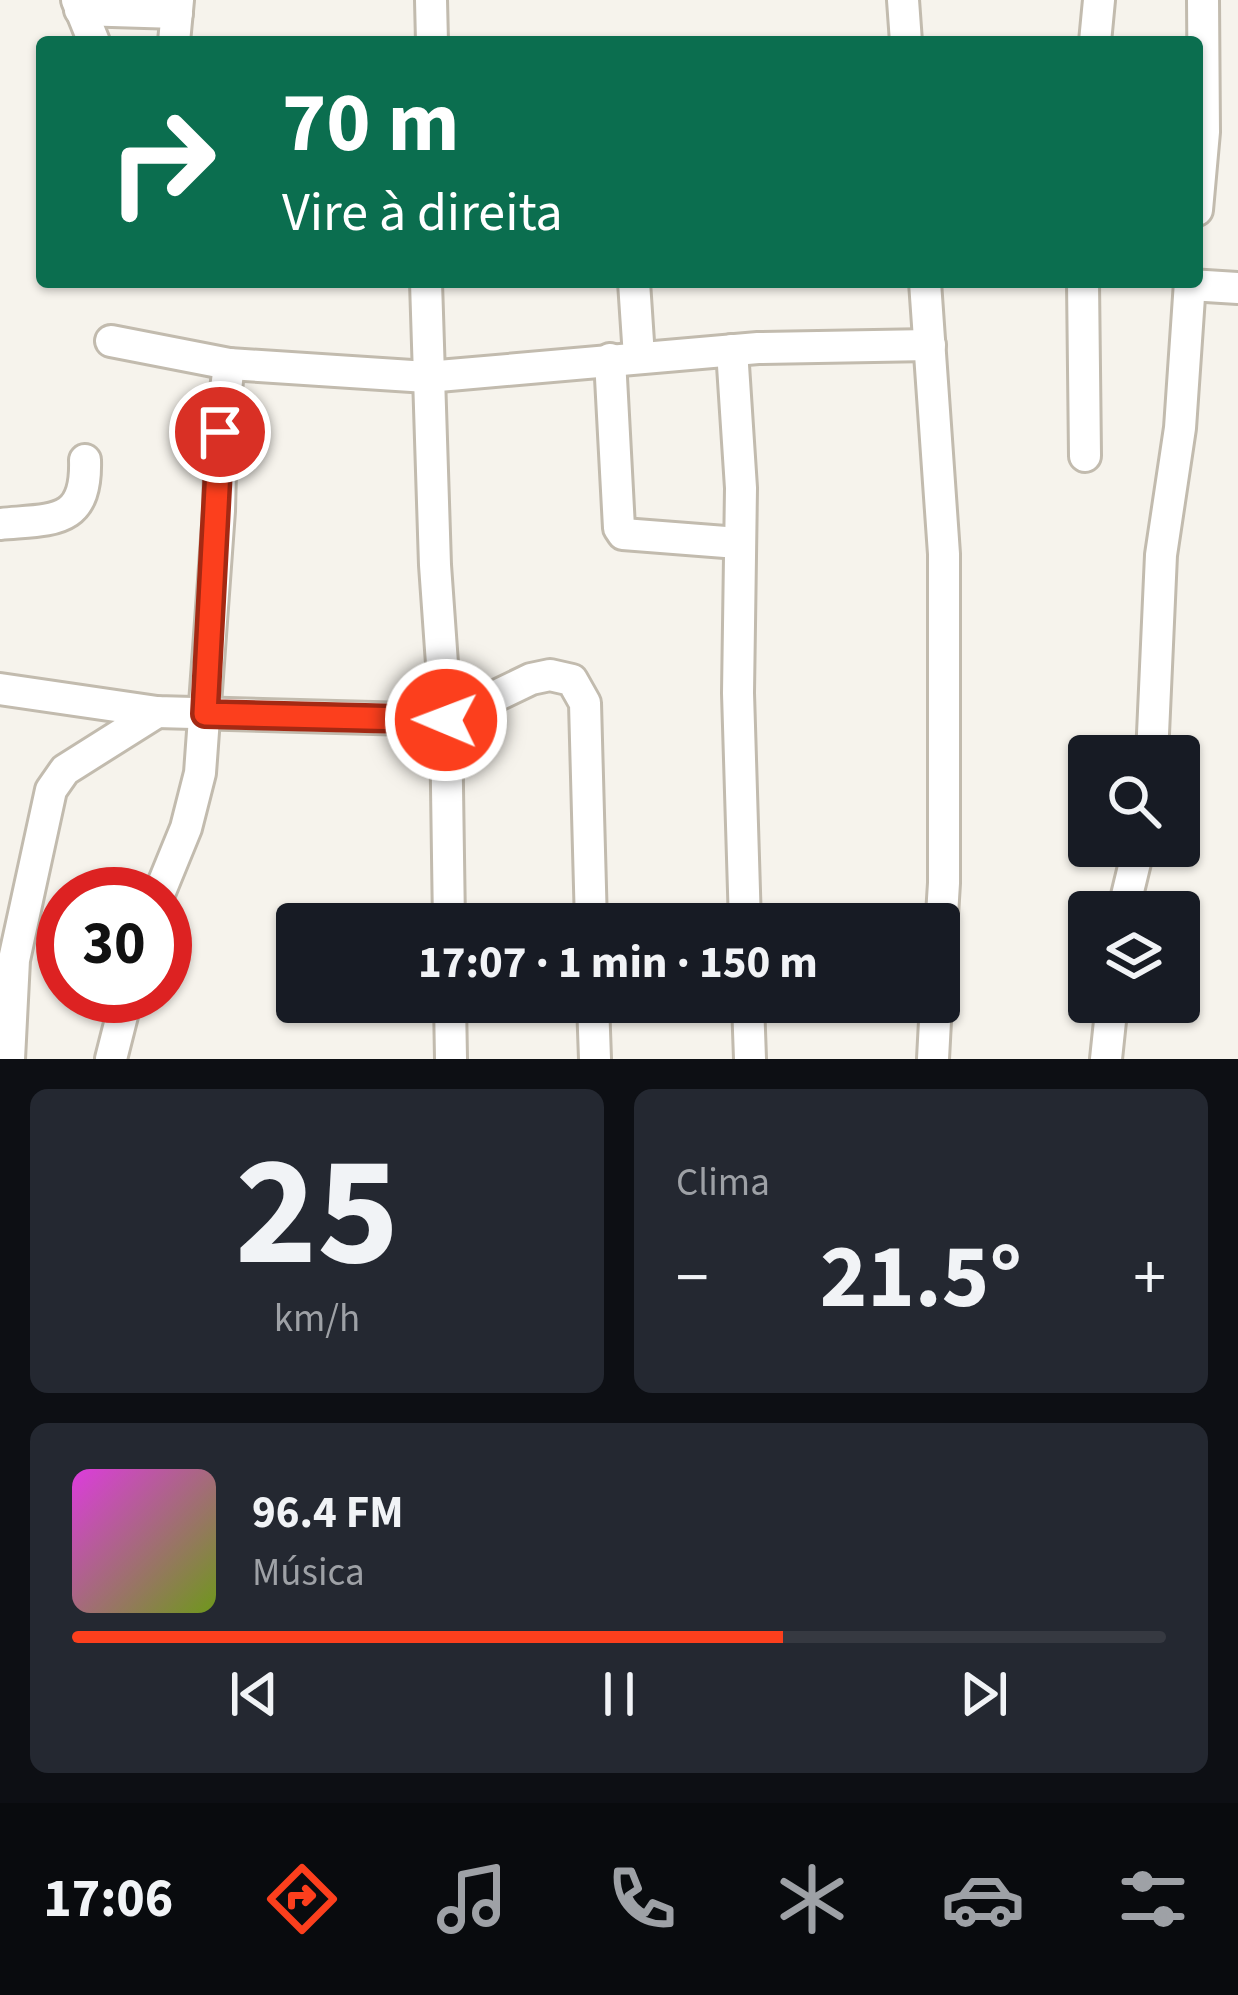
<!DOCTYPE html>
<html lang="pt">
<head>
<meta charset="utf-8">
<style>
  body { margin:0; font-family:"Source Sans 3",sans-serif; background:#242831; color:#f1f3f6; height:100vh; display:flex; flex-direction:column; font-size:45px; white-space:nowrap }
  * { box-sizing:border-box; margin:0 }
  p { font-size:39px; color:#9ea1a6 }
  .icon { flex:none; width:66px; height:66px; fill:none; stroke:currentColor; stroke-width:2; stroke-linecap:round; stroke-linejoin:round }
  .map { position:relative; height:1059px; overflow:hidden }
  .sheet { display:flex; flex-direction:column; gap:30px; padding:30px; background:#0d0f14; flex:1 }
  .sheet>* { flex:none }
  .top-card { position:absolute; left:36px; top:36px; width:1167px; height:252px; border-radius:12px; box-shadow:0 3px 9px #0004; background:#0b6e4f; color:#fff; overflow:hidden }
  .buttons { position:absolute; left:1068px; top:735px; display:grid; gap:24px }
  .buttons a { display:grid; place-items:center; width:132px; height:132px; border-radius:12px; background:#171b24; box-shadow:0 3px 9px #0004; font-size:60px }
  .speed { position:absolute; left:36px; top:867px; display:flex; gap:24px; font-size:60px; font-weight:700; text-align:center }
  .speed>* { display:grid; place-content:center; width:156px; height:156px; border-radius:50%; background:#171b24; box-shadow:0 3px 9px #0004; line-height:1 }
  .speed .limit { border:18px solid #d22; background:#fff; color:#111 }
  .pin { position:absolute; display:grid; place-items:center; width:102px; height:102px; color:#fff; margin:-51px; border:6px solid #fff; border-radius:50%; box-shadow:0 3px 12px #0007 }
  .me { position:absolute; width:132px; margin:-66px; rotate:271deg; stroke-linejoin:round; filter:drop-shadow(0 0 9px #0008) }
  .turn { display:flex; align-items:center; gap:42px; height:252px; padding:0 48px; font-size:54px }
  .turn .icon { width:156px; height:156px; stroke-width:2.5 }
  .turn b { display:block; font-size:84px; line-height:102px }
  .big { font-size:90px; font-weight:700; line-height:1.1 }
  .sheet .card { flex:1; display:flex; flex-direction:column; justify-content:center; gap:18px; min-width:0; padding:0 42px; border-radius:18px; background:#242831 }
  .sheet .dial { align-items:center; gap:0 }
  .dial b { font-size:156px; line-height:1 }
  .song { display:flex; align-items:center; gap:36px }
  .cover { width:144px; height:144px; border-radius:18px; background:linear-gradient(135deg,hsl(300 70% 55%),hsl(80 70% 35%)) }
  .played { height:12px; border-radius:6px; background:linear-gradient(90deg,#fc3f1d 65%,#363941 65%) }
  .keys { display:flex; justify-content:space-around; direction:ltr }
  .heat { display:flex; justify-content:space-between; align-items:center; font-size:66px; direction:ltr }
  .sheet .tiles { flex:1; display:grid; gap:30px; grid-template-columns:1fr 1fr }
  .card:last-child { grid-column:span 2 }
  .trip { position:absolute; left:276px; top:903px; width:684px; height:120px; border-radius:12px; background:#171b24; box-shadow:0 3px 9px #0004; font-weight:700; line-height:120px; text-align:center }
  .dock { display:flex; height:192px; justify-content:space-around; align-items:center; background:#090b0e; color:#9ea1a6 }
  .dock .icon { width:84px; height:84px }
  .dock .selected { color:#fc3f1d }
  .dock b { font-size:54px; color:#f1f3f6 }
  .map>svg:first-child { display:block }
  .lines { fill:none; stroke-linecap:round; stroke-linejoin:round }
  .minor-casing { stroke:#c2bbae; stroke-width:36 }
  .minor { stroke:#fff; stroke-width:30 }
  .route-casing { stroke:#a42913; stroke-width:30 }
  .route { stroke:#fc3f1d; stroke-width:21 }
</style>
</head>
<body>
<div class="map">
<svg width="1238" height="1059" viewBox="0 0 1238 1059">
  <rect width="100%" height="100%" fill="#f6f3ec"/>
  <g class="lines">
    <defs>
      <g id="minor">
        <path d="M77,0L94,42"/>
        <path d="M431,0L432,42"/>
        <path d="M903,0L906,42"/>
        <path d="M80,10L177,13"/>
        <path d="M174,42L178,0"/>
        <path d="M1095,42L1099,0"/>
        <path d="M1197,210L1204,132L1203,0"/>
        <path d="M426,282L435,565L446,720L449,924"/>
        <path d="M634,282L639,357"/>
        <path d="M925,282L944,554V883L939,963"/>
        <path d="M1083,282L1085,456"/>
        <path d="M1190,285L1238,288"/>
        <path d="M111,341L229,364L427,377L758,348L930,345"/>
        <path d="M732,350L741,488L738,693L745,924"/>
        <path d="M610,359L619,528L623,534L738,543"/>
        <path d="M0,524C53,519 87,525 85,460"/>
        <path d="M0,689L157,712L446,720L531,679L550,675L572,680L585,703L591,924"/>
        <path d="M1152,756L1161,555L1180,428L1190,282"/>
        <path d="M159,894L186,828L200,773L219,511L221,432L229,364"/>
        <path d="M1123,912L1139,846"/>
        <path d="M450,1002L451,1059"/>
        <path d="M593,1002L595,1059"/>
        <path d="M748,1002L750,1059"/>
        <path d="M9,1059L14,960L51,790L65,770L157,712"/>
        <path d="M111,1059L127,996"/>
        <path d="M933,1059L936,1002"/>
        <path d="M1106,1059L1112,1002"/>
      </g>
    </defs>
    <!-- minor casing -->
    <use href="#minor" class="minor-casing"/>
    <!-- minor -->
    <use href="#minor" class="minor"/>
  </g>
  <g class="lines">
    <defs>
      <path id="route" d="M220,432L205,714L446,720"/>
    </defs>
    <!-- route casing -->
    <use href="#route" class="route-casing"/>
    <!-- route -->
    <use href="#route" class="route"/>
  </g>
</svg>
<div class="buttons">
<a><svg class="icon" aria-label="search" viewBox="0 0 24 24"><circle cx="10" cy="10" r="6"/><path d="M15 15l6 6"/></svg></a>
<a><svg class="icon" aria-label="layers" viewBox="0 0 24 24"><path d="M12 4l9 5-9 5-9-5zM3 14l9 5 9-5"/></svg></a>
</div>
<div class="speed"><div class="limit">30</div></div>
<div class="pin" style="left:220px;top:432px;background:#d93025"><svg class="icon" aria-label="arrive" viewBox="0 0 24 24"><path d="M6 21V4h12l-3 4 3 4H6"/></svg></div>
<svg class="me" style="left:446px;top:720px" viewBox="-20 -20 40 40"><circle r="17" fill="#fc3f1d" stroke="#fff" stroke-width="3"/><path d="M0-11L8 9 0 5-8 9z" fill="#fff"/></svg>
<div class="trip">17:07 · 1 min · 150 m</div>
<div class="top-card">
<div class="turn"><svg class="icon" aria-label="right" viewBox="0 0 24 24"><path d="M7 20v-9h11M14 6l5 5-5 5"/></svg><div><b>70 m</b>Vire à direita</div></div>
</div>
</div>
<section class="sheet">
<div class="tiles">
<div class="card dial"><b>25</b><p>km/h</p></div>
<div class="card"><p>Clima</p>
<div class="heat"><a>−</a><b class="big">21.5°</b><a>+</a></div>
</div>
<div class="card">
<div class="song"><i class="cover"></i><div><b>96.4 FM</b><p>Música</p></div></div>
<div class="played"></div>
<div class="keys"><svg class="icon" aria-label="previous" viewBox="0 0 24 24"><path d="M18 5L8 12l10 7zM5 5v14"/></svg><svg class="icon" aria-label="pause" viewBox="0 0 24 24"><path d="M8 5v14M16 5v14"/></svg><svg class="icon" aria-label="next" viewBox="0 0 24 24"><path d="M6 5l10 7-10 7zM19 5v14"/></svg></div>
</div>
</div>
</section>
<nav class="dock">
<b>17:06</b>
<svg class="icon selected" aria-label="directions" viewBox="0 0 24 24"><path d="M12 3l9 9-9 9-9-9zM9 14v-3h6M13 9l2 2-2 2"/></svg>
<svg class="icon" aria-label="music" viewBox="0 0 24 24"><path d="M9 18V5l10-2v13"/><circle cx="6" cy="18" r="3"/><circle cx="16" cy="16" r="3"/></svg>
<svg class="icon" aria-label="phone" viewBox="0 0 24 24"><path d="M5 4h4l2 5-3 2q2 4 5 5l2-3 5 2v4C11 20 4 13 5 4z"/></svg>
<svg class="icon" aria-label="climate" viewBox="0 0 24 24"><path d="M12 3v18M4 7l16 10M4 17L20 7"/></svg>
<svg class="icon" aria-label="car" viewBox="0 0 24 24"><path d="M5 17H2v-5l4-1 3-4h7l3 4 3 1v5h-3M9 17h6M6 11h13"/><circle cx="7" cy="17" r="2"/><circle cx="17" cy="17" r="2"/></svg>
<svg class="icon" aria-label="filters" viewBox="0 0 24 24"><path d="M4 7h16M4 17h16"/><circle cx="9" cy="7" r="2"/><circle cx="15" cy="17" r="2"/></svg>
</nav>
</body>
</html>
